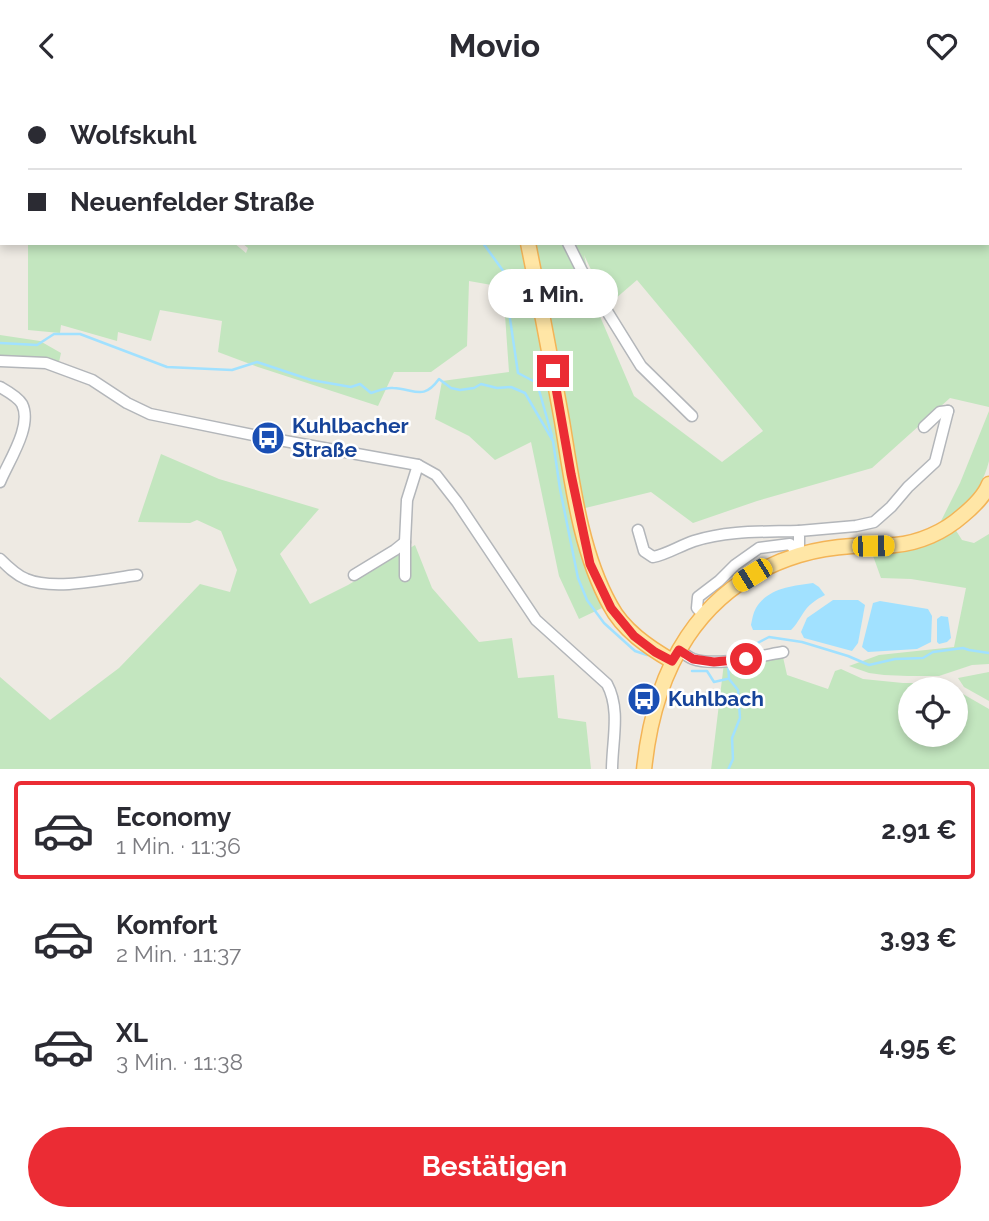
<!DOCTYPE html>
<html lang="de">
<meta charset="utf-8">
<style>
:root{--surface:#fff;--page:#f2f2f3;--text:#2b2b33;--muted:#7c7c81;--line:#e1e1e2;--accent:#eb2c34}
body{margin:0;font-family:Raleway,sans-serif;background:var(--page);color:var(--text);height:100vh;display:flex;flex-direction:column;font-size:26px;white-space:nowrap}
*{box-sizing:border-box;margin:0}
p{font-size:23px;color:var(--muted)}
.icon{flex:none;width:38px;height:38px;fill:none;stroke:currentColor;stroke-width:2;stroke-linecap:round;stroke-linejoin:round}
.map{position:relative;height:678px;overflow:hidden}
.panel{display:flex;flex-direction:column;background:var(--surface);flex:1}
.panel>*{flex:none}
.banner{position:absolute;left:0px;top:0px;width:990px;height:154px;box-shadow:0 4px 10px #0003;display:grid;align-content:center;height:154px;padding:0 28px;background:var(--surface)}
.fabs{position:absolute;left:898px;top:586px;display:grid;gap:14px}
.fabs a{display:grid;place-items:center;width:70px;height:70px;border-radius:50%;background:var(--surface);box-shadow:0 4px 10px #0003;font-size:35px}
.end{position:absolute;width:32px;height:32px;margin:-16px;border:9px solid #eb2c34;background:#fff;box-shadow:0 0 0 4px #fff}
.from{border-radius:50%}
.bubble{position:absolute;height:49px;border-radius:24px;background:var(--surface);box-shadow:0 4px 10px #0003;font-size:23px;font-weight:700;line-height:49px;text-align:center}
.car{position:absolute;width:21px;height:42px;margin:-21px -10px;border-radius:9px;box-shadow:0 0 5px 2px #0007;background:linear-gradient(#f5c518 24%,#345 0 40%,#f5c518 0 76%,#345 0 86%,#f5c518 0)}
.banner b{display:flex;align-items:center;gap:24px;height:66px;font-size:26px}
.banner b+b{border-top:2px solid var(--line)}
.banner i{width:18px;height:18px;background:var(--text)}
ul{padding:12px 0 0;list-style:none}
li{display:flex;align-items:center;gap:21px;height:98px;margin:0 14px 10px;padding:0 14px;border:4px solid transparent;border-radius:7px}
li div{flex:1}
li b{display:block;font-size:26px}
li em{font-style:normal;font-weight:700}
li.active{border-color:var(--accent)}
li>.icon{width:63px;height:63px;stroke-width:1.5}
.cta{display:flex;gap:14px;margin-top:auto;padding:14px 28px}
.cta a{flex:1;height:80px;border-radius:42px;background:var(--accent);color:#fff;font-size:28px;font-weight:700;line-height:80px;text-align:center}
header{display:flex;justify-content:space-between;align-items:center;height:91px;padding:0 28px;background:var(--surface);font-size:32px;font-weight:700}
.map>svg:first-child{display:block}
.green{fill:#c3e6bf;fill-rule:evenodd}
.water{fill:#a1e1ff}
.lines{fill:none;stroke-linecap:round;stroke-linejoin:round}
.stream{stroke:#a1e1ff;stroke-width:2.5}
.minor-casing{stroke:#b3b6ba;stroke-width:13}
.major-casing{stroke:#f3b457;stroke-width:17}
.minor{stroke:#fff;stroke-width:10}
.major{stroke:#ffe6a6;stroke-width:14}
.route{stroke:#eb2c34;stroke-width:9}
.labels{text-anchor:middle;stroke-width:5;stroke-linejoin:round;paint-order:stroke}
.transit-label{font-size:21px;font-weight:bold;fill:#164399;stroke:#fff;text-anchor:start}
</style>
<header><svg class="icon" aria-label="back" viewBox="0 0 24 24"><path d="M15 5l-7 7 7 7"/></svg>Movio<svg class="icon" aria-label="heart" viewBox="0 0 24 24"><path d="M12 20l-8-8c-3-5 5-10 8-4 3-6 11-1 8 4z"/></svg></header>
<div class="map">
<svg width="989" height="679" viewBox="0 0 989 679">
<rect width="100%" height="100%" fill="#eeeae3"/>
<g class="green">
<polygon points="171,0 322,0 323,2 173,2"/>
<polygon points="332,0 921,0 923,2 326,2"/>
<path d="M989 131V316L950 307 872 377 757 410 693 432 651 401 573 420 588 484 602 517 579 528 559 485 531 351 495 369 469 345 435 328 442 290 509 281 503 196 469 190 467 255 431 281H394L378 315 258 276 218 261 222 230 160 219 151 250 118 241 117 250 61 234 60 242 28 239V152H234L246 162 248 157 242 152H989ZM584 164 608 214 637 189 763 340 722 371 634 305 596 216Z"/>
<polygon points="0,244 40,250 61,262 59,271 46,268 0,267"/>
<path d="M989 320C989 336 989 354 989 370 983 396 964 421 940 432L960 392Z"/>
<polygon points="161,363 219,388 319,418 280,463 310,513 348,494 415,454 432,497 479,551 512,547 518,587 554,584 558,627 586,631 591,678 0,678 0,586 50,629 119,577 200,493 230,501 237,479 221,440 197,429 190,432 138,431"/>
<polygon points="955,438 962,449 974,452 989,443 989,573 972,574 939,585 908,585 884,584 869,582 849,575 879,564 954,556 966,497 911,488 881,487 872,462 909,459 939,448"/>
<polygon points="783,566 787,584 828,598 835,580 841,578 863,588 903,592 939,592 945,590 955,598 910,598 910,644 956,644 956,599 989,618 989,678 711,679 724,572"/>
<polygon points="989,581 989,610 964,596 958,587"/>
</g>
<g class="water">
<path d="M813 492 819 496 825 504C815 509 808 514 802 524 798 530 796 534 791 539H753L751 534C752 529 753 522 756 517 768 497 792 495 813 492Z"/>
<polygon points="833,509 858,509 865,514 858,552 852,560 804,547 801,541 807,527"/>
<polygon points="880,510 928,518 932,525 931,551 917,558 868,561 862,556 873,512"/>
<polygon points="941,525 948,526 951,547 947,551 939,553 937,551 937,528"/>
</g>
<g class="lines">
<g class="stream">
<polyline points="380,0 381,2"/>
<polyline points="483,152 514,195 502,209 509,221 518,282 537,292 552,345"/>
<path d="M0 252 37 254 54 243H80L167 276 232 279 257 271 311 289 351 296 360 293 371 302C378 300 386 296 393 297 415 298 423 310 439 288L451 297 460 299 474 297 481 293 497 297 511 296 525 302 553 350 560 398 578 487 587 509 604 532 635 560 647 564"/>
<polyline points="729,565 729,560 738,562 769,546 802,551 848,565 869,574 895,568 923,567 933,561 963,557 969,559 989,562"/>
<polyline points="728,572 729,588 738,599 740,627 732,647 733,668 728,679"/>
<polyline points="692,580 707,580 714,591 727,588"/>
</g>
<defs>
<g id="minor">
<polyline points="0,80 2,79"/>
<polyline points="568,152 582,180 641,275 692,325"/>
<path d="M0 270 46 272 92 289 127 312 150 323 268 347 418 374 436 384 457 411 536 529 607 593C621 619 612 650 612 679"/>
<path d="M0 296C7 300 18 306 22 313 33 335 8 371 0 391"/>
<polyline points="924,336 940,321 948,320"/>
<path d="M638 439 644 460 653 466C668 463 679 455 694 450 728 439 763 441 799 440"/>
<polyline points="799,464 799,440 856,435 874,431 891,416 908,396 935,371 948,320"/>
<path d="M0 468C8 476 16 484 26 488 54 500 106 488 137 484"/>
<polyline points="354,484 395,459 405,451"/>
<polyline points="405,485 405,451 407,409 418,374"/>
<polyline points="704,524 697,517 698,506 719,490 735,474 759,457 790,453 799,464"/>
<path d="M679 559C683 562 688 566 693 568 715 576 760 565 783 561"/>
</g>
<g id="major">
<polyline points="489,0 490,2"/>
<path d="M528 152C540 211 551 270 562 330 572 390 580 460 610 514 623 539 648 556 672 570"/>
<path d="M644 679C654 579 698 495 799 464 816 459 835 456 852 455 866 454 881 456 895 454 919 452 944 441 962 425 973 416 984 406 989 393"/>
</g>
</defs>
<use href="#minor" class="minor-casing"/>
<use href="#major" class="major-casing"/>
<use href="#minor" class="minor"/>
<use href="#major" class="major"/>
</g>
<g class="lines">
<polyline class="route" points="553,280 571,383 590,473 611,517 634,545 655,561 672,570 679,559 693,568 714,571 746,568"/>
</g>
<defs>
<symbol id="bus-disc" viewBox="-11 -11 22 22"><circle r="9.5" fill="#1a4fb4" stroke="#fff"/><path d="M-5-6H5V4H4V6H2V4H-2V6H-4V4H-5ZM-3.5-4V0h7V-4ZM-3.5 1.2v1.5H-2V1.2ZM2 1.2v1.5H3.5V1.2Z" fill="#fff"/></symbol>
</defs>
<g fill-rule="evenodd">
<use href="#bus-disc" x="249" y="328" width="38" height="38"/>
<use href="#bus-disc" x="625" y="589" width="38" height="38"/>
</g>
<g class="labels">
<g class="transit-label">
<text x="292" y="342">Kuhlbacher<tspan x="292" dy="24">Straße</tspan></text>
<text x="668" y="615">Kuhlbach</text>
</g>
</g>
</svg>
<div class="fabs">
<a><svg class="icon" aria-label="locate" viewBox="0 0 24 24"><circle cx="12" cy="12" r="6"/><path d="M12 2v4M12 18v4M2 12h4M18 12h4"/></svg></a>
</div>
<i class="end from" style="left:746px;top:568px"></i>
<i class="end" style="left:553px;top:280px"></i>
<div class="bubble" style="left:488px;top:178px;width:130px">1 Min.</div>
<i class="car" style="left:873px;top:455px;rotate:89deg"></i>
<i class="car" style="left:752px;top:484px;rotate:238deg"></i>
<div class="banner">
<b><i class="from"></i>Wolfskuhl</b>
<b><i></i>Neuenfelder Straße</b>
</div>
</div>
<section class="panel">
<ul>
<li class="active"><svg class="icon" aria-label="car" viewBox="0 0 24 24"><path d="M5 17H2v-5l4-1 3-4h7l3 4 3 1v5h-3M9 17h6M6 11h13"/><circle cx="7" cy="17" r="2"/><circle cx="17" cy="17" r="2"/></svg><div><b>Economy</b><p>1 Min. · 11:36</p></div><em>2.91 €</em></li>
<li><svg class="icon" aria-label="car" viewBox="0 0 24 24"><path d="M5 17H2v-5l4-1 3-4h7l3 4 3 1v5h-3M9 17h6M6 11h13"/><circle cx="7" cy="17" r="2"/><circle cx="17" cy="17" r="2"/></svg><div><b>Komfort</b><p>2 Min. · 11:37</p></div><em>3.93 €</em></li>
<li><svg class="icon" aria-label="car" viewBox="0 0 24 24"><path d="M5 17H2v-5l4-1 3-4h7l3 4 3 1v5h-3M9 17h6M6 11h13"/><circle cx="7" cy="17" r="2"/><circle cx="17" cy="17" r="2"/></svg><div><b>XL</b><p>3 Min. · 11:38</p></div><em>4.95 €</em></li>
</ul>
<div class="cta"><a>Bestätigen</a></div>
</section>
